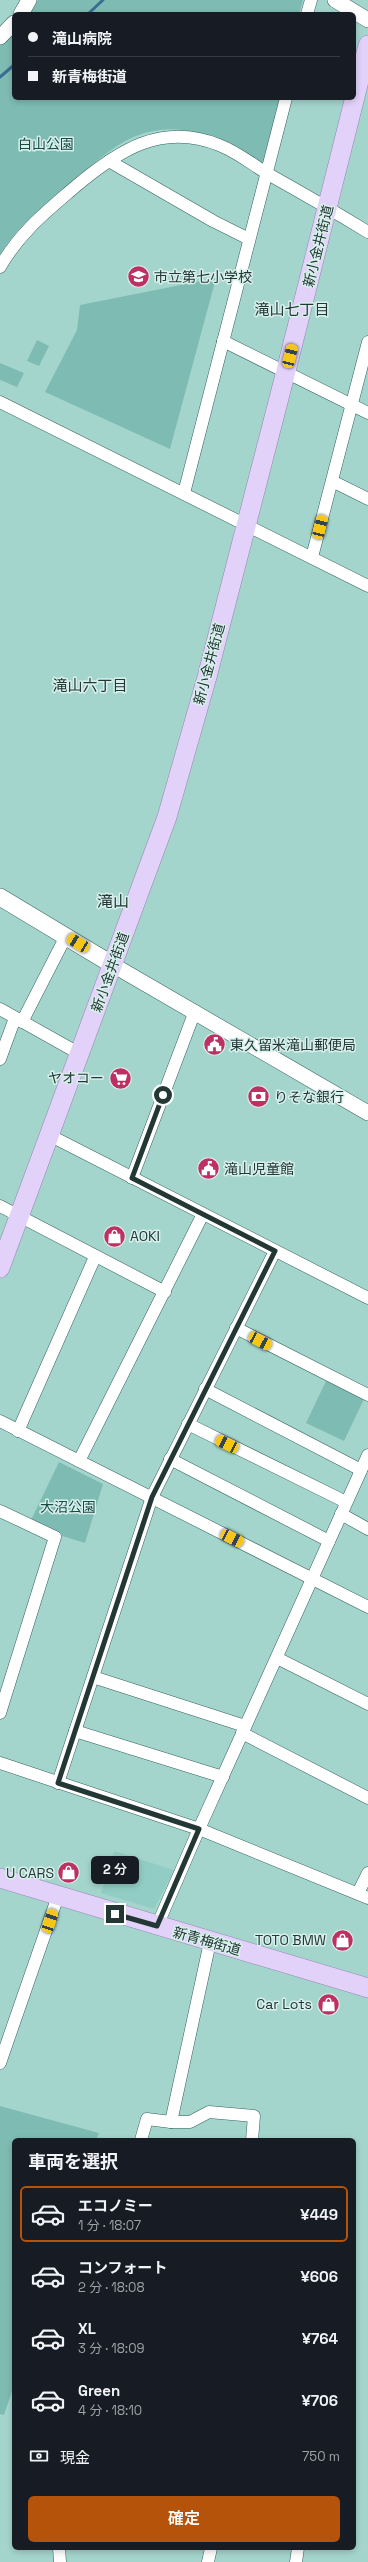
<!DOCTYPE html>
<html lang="ja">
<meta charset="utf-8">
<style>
:root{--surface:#171b24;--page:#20242c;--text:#f1f3f6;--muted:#9ea1a6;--line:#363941;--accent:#b45309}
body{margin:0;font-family:"Space Grotesk","Noto Sans JP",sans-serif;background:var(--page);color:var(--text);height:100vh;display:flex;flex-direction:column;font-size:15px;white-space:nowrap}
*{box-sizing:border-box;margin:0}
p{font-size:13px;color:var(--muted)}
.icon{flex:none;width:22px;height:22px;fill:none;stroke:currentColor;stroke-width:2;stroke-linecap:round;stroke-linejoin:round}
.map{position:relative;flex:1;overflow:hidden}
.panel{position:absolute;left:12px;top:2138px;width:344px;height:412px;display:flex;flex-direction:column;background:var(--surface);border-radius:6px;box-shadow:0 2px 6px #0003}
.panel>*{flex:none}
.banner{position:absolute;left:12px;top:12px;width:344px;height:88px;border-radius:6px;box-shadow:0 2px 6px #0003;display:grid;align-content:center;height:88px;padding:0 16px;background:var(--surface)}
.end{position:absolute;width:18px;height:18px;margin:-9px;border:5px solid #233734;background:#fff;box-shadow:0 0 0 2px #fff}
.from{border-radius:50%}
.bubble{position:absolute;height:28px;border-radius:6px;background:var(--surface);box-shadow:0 2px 6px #0003;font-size:13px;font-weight:600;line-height:28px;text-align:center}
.car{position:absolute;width:12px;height:24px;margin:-12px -6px;border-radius:5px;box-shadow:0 0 3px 1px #0007;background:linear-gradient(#f5c518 24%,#345 0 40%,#f5c518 0 76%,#345 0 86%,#f5c518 0)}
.banner b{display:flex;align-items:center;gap:14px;height:38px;font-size:15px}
.banner b+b{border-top:1px solid var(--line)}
.banner i{width:10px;height:10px;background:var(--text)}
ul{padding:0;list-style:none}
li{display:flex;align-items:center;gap:12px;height:56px;margin:0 8px 6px;padding:0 8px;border:2px solid transparent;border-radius:6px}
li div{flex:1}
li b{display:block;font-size:15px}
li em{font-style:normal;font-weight:600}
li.active{border-color:var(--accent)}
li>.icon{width:36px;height:36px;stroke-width:1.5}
h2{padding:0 16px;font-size:18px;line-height:48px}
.pay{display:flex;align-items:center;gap:10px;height:44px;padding:0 16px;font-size:15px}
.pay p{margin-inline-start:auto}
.button{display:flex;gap:8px;margin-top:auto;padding:8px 16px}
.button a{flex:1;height:46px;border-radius:6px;background:var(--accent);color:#fff;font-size:16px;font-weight:600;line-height:46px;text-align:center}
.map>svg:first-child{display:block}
.built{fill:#91cdc4}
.green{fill:#7ebcb3}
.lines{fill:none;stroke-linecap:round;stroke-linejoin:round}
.stream{stroke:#396e92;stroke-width:3}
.minor-casing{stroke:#35635d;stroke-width:13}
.tertiary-casing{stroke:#35635d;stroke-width:16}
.secondary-casing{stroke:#35635d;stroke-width:18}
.primary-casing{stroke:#9387b1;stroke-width:20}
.minor{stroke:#fff;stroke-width:12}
.tertiary{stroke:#fff;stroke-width:15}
.secondary{stroke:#fff;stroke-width:17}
.primary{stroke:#e2d1f9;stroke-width:19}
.route{stroke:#233734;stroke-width:5}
.labels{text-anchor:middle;stroke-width:3;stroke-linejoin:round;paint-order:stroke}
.park-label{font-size:14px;fill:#184a44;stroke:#d8f0ec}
.street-label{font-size:14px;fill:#233734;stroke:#d8f0ec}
.poi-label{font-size:14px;fill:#233734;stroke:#d8f0ec;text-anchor:start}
.neighbourhood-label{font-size:15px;fill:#233734;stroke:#d8f0ec}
.quarter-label{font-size:16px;fill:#233734;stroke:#d8f0ec}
</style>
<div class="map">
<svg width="368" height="2562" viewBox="0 0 368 2562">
<rect width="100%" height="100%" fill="#a4d5cd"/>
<polygon class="built" points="114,1851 174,1870 154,1909 101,1893"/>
<g class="green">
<polygon points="38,0 303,0 299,14 29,14"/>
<path d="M14 32V98H280L264 166C227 141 182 117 136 136 111 146 89 168 68 186 42 207 17 226 0 255V45Z"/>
<polygon points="216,278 170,449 45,392 77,330 80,305"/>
<polygon points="37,340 49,346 39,366 27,361"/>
<polygon points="0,363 24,373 17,387 0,380"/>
<polygon points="327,1379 365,1397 344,1441 306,1423"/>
<polygon points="59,1462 103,1484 85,1543 59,1535 31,1520"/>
<polygon points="0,2106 99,2133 96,2140 14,2140 14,2385 4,2415 0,2414"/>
</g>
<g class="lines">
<g class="stream">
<polyline points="88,14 103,0"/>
<polyline points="0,77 14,65"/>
</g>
<defs>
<g id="minor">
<polyline points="307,14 311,0"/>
<polyline points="109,161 213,221 249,239"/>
<path d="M0 267C21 231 46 212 76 186 119 150 162 122 219 145 237 152 252 164 268 174 302 193 335 212 368 232"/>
<polyline points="223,341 368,413"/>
<polyline points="0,402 368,586"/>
<polyline points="332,481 368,499"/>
<polyline points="184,493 286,98"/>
<polyline points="312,557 368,342"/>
<polyline points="0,1009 80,1054"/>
<polyline points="22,1022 66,936"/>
<polyline points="0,1059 15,1018"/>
<polyline points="49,1135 368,1298"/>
<polyline points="132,1178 195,1011"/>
<polyline points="0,1206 165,1292"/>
<polyline points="236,1328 368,1395"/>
<polyline points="205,1389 361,1470"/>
<polyline points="0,1421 368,1607"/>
<polyline points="188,1424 346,1502"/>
<polyline points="18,1431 95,1257"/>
<polyline points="170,1459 329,1541"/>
<polyline points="79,1461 203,1214"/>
<polyline points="0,1511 55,1537 0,1713"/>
<polyline points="341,1514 368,1529"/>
<polyline points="277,1658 368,1704"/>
<polyline points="93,1677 245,1726"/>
<polyline points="75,1731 223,1777"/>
<polyline points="242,1733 368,1798"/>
<polyline points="0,1763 199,1829 368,1898"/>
<polyline points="58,1783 152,1497 275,1251"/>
<polyline points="358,1893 368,1873"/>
<polyline points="157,1926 199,1829 368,1455"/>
<polyline points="0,2063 58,1896"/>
<polyline points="171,2122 190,2122 209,2112 254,2116 252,2140"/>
<polyline points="141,2140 147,2119 171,2122 210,1942"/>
<polyline points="59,2548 60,2562"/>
<polyline points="208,2562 211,2548"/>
<polyline points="296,2562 298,2548"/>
</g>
<g id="tertiary">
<polyline points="335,0 368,20"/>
<polyline points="21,14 29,0"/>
<polyline points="0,37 14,23"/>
<polyline points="113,965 368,1113"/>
</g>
<polyline id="secondary" points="0,897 113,965"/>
<g id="primary">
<polyline points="0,1268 167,817 207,677 286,371 368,45"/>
<polyline points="0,1878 368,1988"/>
</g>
</defs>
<use href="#minor" class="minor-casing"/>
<use href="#tertiary" class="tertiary-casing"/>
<use href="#secondary" class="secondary-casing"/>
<use href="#primary" class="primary-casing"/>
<use href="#minor" class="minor"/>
<use href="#tertiary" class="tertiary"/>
<use href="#secondary" class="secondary"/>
<use href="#primary" class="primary"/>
</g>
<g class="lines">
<polyline class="route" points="115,1914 157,1926 199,1829 58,1783 152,1497 275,1251 132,1178 163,1095"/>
</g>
<defs>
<symbol id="school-disc" viewBox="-11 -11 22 22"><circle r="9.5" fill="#be3062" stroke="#d8f0ec"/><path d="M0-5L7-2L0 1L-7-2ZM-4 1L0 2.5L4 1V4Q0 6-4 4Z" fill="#fff"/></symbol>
<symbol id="civic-disc" viewBox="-11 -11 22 22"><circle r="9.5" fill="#be3062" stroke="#d8f0ec"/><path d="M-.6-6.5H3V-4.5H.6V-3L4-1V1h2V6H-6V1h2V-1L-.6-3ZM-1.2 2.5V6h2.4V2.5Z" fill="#fff"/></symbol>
<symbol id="supermarket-disc" viewBox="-11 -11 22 22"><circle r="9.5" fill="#be3062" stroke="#d8f0ec"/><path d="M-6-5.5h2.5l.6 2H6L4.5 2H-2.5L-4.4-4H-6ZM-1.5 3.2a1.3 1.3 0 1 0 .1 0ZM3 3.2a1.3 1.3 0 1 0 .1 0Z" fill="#fff"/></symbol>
<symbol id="bank-disc" viewBox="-11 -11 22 22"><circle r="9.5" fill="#be3062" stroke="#d8f0ec"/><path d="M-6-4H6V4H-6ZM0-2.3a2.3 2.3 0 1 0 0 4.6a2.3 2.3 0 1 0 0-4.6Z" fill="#fff"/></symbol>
<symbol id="shop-disc" viewBox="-11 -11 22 22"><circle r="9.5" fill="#be3062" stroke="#d8f0ec"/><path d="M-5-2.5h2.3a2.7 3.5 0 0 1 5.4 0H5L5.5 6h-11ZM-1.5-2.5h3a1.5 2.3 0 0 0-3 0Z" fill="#fff"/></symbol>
</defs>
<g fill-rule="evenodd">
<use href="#school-disc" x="126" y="264" width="25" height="25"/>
<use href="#civic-disc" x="202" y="1032" width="25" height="25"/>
<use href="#supermarket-disc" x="108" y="1066" width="25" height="25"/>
<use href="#bank-disc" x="246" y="1084" width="25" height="25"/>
<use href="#civic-disc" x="196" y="1156" width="25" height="25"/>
<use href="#shop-disc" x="102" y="1224" width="25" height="25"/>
<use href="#shop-disc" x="56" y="1860" width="25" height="25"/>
<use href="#shop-disc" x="330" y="1928" width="25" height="25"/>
<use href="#shop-disc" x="316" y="1992" width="25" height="25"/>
</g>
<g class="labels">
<g class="park-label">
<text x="46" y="149">白山公園</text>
<text x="68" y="1512">大沼公園</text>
</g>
<g class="street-label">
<text transform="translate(318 246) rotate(-76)" y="5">新小金井街道</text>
<text transform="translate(209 664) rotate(-75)" y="5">新小金井街道</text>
<text transform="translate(110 972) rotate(-70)" y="5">新小金井街道</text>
<text transform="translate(207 1941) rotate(16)" y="5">新青梅街道</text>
</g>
<g class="poi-label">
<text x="154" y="282">市立第七小学校</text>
<text x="230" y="1050">東久留米滝山郵便局</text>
<text x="104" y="1083" text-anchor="end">ヤオコー</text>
<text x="274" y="1102">りそな銀行</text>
<text x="224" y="1174">滝山児童館</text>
<text x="130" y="1241">AOKI</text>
<text x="54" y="1878" text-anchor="end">U CARS</text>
<text x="326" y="1945" text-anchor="end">TOTO BMW</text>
<text x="312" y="2009" text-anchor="end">Car Lots</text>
</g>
<g class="neighbourhood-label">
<text x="292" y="315">滝山七丁目</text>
<text x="90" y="691">滝山六丁目</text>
</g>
<g class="quarter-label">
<text x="113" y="907">滝山</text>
</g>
</g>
</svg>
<i class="end from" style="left:163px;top:1095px"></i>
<i class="end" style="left:115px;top:1914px"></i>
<div class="bubble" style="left:91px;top:1856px;width:48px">2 分</div>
<i class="car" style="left:290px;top:356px;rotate:14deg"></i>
<i class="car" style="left:320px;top:527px;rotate:14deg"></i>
<i class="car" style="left:78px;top:943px;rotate:301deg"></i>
<i class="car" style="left:260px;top:1341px;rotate:118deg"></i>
<i class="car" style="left:227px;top:1444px;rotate:296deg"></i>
<i class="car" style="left:232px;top:1538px;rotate:117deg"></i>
<i class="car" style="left:50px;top:1921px;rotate:18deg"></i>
<div class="banner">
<b><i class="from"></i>滝山病院</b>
<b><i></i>新青梅街道</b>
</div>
<section class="panel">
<h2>車両を選択</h2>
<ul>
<li class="active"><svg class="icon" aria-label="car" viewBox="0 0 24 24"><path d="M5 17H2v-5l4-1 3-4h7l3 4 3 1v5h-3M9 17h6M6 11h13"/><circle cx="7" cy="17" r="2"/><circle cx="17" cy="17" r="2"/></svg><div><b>エコノミー</b><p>1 分 · 18:07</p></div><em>¥449</em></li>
<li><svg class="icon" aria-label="car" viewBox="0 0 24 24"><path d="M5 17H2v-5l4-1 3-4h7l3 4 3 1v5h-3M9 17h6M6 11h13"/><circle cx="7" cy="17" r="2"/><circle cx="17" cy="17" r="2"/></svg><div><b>コンフォート</b><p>2 分 · 18:08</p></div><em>¥606</em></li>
<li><svg class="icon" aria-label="car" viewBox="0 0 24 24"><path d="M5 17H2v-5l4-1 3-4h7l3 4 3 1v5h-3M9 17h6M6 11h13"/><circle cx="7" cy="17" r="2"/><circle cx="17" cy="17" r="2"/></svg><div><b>XL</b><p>3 分 · 18:09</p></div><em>¥764</em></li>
<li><svg class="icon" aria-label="car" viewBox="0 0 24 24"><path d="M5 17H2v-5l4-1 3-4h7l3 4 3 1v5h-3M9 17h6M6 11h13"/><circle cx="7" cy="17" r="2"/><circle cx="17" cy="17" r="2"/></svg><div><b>Green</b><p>4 分 · 18:10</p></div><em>¥706</em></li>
</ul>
<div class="pay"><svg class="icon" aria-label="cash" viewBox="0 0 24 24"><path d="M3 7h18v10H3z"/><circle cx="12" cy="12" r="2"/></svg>現金<p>750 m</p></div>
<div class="button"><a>確定</a></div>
</section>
</div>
